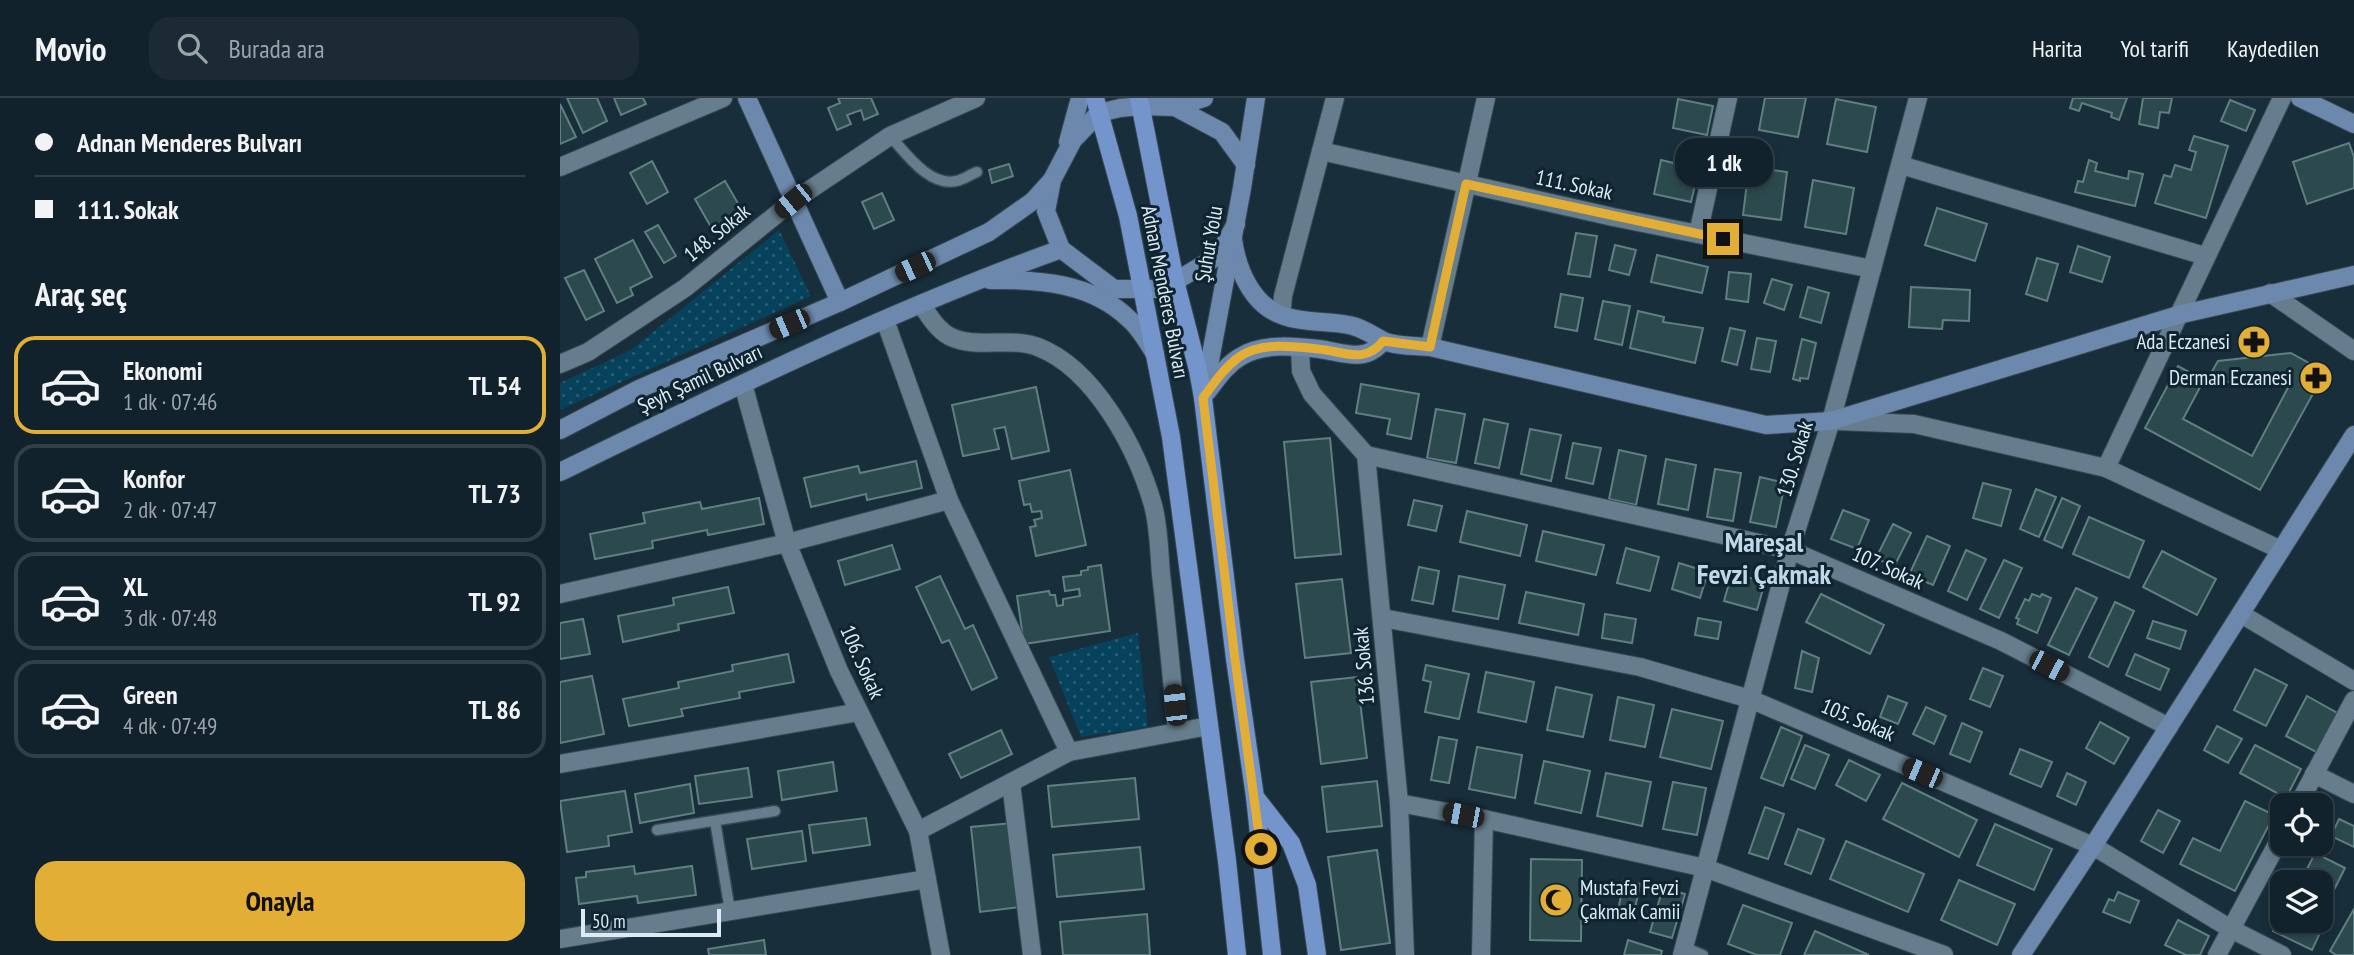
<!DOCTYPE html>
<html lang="tr">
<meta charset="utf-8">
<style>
:root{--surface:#12222c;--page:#1b2a34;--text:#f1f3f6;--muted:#9ca4a9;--line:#313f48;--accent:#e3ae35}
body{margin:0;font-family:"PT Sans Narrow",sans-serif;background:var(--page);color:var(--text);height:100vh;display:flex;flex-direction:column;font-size:26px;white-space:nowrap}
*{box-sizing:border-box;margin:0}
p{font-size:23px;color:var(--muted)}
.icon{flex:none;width:38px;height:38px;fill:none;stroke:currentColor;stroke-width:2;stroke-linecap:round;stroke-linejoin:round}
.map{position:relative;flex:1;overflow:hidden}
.drawer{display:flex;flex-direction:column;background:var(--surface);width:560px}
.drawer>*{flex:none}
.banner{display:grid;align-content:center;height:154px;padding:0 35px;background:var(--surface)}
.controls{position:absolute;left:1710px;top:695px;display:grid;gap:14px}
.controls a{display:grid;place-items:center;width:63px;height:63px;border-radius:14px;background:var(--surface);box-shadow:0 4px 10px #0003,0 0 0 2px var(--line);font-size:35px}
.scale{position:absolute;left:21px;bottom:18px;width:140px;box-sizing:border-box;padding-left:7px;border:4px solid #dceaf2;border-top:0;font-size:19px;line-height:24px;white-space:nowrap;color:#dceaf2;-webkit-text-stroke:5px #0e2430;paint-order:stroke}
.end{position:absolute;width:32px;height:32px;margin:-16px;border:9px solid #e3ae35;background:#111;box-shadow:0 0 0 4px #111}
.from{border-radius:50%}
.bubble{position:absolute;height:49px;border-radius:21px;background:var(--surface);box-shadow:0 4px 10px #0003,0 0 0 2px var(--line);font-size:23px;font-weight:600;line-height:49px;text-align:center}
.car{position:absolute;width:21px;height:42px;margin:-21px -10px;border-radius:9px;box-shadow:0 0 5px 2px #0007;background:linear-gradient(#222 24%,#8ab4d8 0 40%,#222 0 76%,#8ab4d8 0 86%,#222 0)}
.banner b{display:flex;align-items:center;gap:24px;height:66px;font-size:26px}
.banner b+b{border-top:2px solid var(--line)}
.banner i{width:18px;height:18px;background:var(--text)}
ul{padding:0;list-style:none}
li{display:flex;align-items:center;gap:21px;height:98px;margin:0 14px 10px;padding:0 21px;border:4px solid var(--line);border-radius:21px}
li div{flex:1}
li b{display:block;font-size:26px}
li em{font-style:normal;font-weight:600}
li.active{border-color:var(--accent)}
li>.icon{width:63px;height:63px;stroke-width:1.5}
h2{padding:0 35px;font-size:32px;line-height:84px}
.button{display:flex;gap:14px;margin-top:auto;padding:14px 35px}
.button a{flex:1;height:80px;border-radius:21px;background:var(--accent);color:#111;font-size:28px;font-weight:600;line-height:80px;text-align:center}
header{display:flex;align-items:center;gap:42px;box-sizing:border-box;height:98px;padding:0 35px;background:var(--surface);border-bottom:2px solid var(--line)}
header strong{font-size:33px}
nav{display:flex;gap:38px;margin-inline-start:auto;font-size:24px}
.search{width:490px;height:63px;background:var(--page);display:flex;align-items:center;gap:18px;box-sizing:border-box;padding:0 24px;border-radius:21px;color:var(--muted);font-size:26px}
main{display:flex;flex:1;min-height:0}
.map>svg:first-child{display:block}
.park{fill:url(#park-dots)}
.building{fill:#2c4a4d;stroke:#607f82;stroke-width:2}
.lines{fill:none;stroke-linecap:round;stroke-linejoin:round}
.lane-casing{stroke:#364953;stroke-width:13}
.street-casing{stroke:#364953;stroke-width:20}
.secondary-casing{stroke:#364953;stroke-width:20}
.primary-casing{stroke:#364953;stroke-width:20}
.lane{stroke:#657d8c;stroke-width:10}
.street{stroke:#657d8c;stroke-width:18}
.secondary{stroke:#6c88ac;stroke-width:18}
.primary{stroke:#7494cc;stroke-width:18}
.route{stroke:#e3ae35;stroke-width:9}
.labels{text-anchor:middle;stroke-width:6;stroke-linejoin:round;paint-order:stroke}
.street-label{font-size:21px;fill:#dceaf2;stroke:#0e2430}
.poi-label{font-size:21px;fill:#dceaf2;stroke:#0e2430;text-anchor:end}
.district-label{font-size:28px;font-weight:bold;fill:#bed8e8;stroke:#0e2430}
</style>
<header>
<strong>Movio</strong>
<div class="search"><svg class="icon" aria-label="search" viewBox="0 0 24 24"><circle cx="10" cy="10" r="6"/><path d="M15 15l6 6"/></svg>Burada ara</div>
<nav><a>Harita</a><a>Yol tarifi</a><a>Kaydedilen</a></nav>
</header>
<main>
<section class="drawer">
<div class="banner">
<b><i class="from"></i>Adnan Menderes Bulvarı</b>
<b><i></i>111. Sokak</b>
</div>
<h2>Araç seç</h2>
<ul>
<li class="active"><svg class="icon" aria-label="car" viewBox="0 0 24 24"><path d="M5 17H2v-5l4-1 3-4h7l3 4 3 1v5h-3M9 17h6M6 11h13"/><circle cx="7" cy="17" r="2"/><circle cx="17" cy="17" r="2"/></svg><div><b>Ekonomi</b><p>1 dk · 07:46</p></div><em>TL 54</em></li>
<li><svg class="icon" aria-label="car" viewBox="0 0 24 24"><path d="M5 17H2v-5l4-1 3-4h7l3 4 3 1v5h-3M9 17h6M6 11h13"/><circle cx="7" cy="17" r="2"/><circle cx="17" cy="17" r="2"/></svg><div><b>Konfor</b><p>2 dk · 07:47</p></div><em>TL 73</em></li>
<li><svg class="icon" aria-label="car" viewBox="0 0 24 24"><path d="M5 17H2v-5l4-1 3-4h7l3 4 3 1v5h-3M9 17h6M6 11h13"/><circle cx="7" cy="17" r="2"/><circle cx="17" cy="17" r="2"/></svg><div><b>XL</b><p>3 dk · 07:48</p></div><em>TL 92</em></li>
<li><svg class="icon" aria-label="car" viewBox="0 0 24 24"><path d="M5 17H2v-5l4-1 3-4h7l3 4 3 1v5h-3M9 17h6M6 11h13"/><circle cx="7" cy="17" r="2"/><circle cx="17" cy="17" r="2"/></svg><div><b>Green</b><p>4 dk · 07:49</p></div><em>TL 86</em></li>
</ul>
<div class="button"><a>Onayla</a></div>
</section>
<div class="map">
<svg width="1794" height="857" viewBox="0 0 1794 857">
<defs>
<pattern id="park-dots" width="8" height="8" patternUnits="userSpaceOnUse" patternTransform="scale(1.75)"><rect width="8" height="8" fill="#07425c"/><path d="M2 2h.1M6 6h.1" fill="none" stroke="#2b5d74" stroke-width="1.8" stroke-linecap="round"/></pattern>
</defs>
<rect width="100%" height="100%" fill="#182e3a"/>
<g class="park">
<polygon points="219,132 251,198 0,312 0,285 71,252"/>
<polygon points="578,535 588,629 521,639 489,559"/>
</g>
<g class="building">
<polygon points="7,0 37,0 47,23 23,35"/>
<polygon points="54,0 83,0 86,6 61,17"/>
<polygon points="278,0 311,0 318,16 304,22 301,12 287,17 291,26 277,32 268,10 280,5"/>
<polygon points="1205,0 1246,0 1238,39 1199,32"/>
<polygon points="1513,0 1567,0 1559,22 1551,19 1552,15 1522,5 1519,13 1510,10"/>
<polygon points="1583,0 1612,0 1609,15 1600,14 1598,30 1579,26"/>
<polygon points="1118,1 1153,8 1147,37 1113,30"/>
<polygon points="1276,1 1316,9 1307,54 1267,46"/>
<polygon points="1670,2 1695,12 1686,33 1661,23"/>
<polygon points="0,6 16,39 0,46"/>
<polygon points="1634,38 1668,48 1646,120 1595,105 1604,77 1611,79 1615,67 1631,72 1636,54 1629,52"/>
<polygon points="1789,45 1794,59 1794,90 1747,106 1733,64"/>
<polygon points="1101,62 1139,71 1131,104 1094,96"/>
<polygon points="1529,62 1537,65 1535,73 1568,81 1569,73 1583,76 1575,108 1515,94 1518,83 1523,84"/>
<polygon points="92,63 108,94 87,106 70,75"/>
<polygon points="449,66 453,78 432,85 429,72"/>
<polygon points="1189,69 1227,74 1221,122 1183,117"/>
<polygon points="1253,82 1294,90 1286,136 1245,129"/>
<polygon points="165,83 183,114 152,131 135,101"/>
<polygon points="322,95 334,122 314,131 302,104"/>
<polygon points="1377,110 1427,126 1415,163 1365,147"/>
<polygon points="98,127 116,158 104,165 85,134"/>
<polygon points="1016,135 1037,138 1030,179 1008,176"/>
<polygon points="73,142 92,179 70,190 73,197 57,205 35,161"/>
<polygon points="1055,147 1076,152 1069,177 1049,172"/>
<polygon points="1518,148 1550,159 1542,184 1510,174"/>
<polygon points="1097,157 1148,169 1142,195 1091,184"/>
<polygon points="1477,160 1498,166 1487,203 1466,196"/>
<polygon points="24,172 44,213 26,222 5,180"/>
<polygon points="1169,174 1191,176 1188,204 1166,201"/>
<polygon points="1212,181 1232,187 1224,212 1204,205"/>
<polygon points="1248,189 1269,195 1261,225 1240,219"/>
<polygon points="1351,189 1410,192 1409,223 1383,222 1382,231 1349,229"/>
<polygon points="1001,196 1023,200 1017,233 995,229"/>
<polygon points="1043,203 1070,208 1062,247 1035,241"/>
<polygon points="1078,213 1104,219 1103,224 1143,230 1135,265 1070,250"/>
<polygon points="1170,230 1185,233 1177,267 1162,263"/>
<polygon points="1197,240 1216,243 1210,274 1191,271"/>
<polygon points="1242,241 1256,245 1248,281 1240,280 1240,283 1233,281"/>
<polygon points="1731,255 1765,274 1700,392 1585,330 1618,268 1644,282 1623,321 1692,358 1732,282 1679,288 1650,277 1658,263"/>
<polygon points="801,286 859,296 851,341 827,336 830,321 796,315"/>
<polygon points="476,289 489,353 452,361 445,329 434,331 439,351 403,358 392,307"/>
<polygon points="876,311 905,316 896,365 867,360"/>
<polygon points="924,321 948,326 939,370 915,365"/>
<polygon points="970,331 1001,337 991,383 961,376"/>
<polygon points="770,340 781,456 735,460 724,344"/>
<polygon points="1013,345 1041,350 1033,386 1006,380"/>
<polygon points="1059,352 1086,358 1076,407 1049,401"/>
<polygon points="1106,361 1136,367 1128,412 1098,406"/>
<polygon points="356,363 362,390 307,402 306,396 251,409 244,380 298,368 300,375"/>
<polygon points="1155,371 1181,375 1173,423 1147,419"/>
<polygon points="510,372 526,447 476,458 470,429 476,428 474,422 482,420 481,413 472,414 470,406 464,407 459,383"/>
<polygon points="1200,379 1225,385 1216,429 1190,424"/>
<polygon points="1423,385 1451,392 1441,428 1413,420"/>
<polygon points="1476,391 1496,399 1479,439 1460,431"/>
<polygon points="199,400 204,426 148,437 147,432 92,443 93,450 35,461 30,436 85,425 83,415 140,404 142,411"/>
<polygon points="1502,400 1520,408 1502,450 1484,442"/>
<polygon points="854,402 882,408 876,433 848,427"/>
<polygon points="1283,412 1309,422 1297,451 1271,441"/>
<polygon points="907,413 967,427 960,458 900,444"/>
<polygon points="1529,419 1584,443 1569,480 1513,456"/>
<polygon points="1333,426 1351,435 1334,469 1316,460"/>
<polygon points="983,433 1044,447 1036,477 976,463"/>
<polygon points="1367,438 1390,448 1373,487 1349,477"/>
<polygon points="332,447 340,471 285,487 278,463"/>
<polygon points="1066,450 1099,459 1090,493 1057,485"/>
<polygon points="1406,452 1426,461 1407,502 1388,493"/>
<polygon points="1602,453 1656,481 1637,517 1583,489"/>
<polygon points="1444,462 1462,470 1439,520 1420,511"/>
<polygon points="1119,465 1148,474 1140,500 1112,491"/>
<polygon points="541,467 550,533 464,546 457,498 489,493 490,497 495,497 497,508 503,507 503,501 520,498 519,491 505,493 503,479 521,477 521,473 528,472 528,469"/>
<polygon points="859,469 879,473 873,506 852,502"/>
<polygon points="1172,475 1205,484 1197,512 1164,503"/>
<polygon points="380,478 405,531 413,527 437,580 412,592 389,542 382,545 356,489"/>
<polygon points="899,478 945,487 938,521 893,513"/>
<polygon points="782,481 791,555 745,560 736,486"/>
<polygon points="168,489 174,515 118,526 119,532 63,544 58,518 114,507 113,500"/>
<polygon points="1516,490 1537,500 1509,557 1488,547"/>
<polygon points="966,494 1024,506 1018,537 959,525"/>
<polygon points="1261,496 1324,527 1310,556 1246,524"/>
<polygon points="1472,496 1480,499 1482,496 1491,500 1477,535 1457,526 1459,521 1456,520 1465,501 1469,503"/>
<polygon points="1555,504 1574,513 1548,569 1529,559"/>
<polygon points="1045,516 1076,521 1072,545 1042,540"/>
<polygon points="1138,520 1161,524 1158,541 1135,537"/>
<polygon points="23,521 30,556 0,561 0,525"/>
<polygon points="1593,523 1626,533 1620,551 1587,540"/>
<polygon points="1242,553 1259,560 1252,594 1235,590"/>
<polygon points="228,556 234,584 179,594 180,600 121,611 123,618 69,628 63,601 119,590 118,584 173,573 172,567"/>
<polygon points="1575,556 1609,571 1600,592 1566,577"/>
<polygon points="866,567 909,576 899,621 865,614 871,584 863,582"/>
<polygon points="1423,570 1443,578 1430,609 1410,601"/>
<polygon points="1695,571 1727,587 1706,628 1674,612"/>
<polygon points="926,574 974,584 966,624 918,614"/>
<polygon points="32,578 44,636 0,645 0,584"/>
<polygon points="797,579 807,660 761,666 751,584"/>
<polygon points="996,589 1032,597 1023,639 987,632"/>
<polygon points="1328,598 1347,605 1338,626 1320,619"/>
<polygon points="1747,598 1779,616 1758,655 1726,638"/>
<polygon points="1058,599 1094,607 1085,649 1050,642"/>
<polygon points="1366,609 1386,618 1374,646 1353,636"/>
<polygon points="1112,611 1163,623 1151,671 1100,659"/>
<polygon points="1540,624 1569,640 1554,666 1526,650"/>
<polygon points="1402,625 1422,634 1410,664 1390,656"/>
<polygon points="1657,628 1682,641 1668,665 1644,652"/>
<polygon points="1221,629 1242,638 1223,688 1201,680"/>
<polygon points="441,632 452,656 401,680 389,656"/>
<polygon points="879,639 897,642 889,685 871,682"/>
<polygon points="1245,647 1269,657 1255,691 1231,681"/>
<polygon points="1695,647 1741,671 1726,700 1680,675"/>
<polygon points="917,649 962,657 955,700 909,691"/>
<polygon points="1460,651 1492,664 1481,689 1450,676"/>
<polygon points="1289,662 1320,677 1306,703 1276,687"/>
<polygon points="984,663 1030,673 1021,715 975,705"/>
<polygon points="273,664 277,693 222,702 218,673"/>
<polygon points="188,670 192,699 139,706 135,678"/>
<polygon points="1046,675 1091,684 1082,728 1037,718"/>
<polygon points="1507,675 1526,684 1516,707 1497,698"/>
<polygon points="575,680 579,721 492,729 488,688"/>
<polygon points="817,683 822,728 767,734 762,689"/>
<polygon points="1113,684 1146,690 1137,737 1103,731"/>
<polygon points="1342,685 1417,722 1399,759 1323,721"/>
<polygon points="130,686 134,715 80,725 75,696"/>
<polygon points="65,693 72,734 48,738 49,748 7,754 0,703"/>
<polygon points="1685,703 1714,717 1675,793 1620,766 1633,740 1660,753"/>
<polygon points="1205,709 1224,716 1208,761 1189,755"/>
<polygon points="1598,712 1620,723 1603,755 1581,743"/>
<polygon points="306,720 310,747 253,755 249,727"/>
<polygon points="1779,721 1794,728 1794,749 1771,738"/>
<polygon points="452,725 461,809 420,814 411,729"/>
<polygon points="1435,726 1492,751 1474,792 1417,767"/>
<polygon points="1238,731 1264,741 1251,776 1225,766"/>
<polygon points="242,733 246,763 192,771 187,741"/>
<polygon points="1286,743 1364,776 1348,814 1270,781"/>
<polygon points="580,749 584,791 497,799 493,757"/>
<polygon points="817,752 830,845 781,852 768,759"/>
<polygon points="1755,755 1785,770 1772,796 1760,790 1760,784 1748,784 1742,781"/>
<polygon points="971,761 1022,762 1021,843 970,842"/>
<polygon points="74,768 75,776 132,768 136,797 78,805 77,798 19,806 16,780 26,779 26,774"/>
<polygon points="1064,782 1080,786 1073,821 1057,818"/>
<polygon points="1399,782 1455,806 1437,847 1381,822"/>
<polygon points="1106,791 1125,796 1112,840 1090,834 1102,793 1105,794"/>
<polygon points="1558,794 1579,803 1570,825 1543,814 1549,801 1554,803"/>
<polygon points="1183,807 1232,825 1220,857 1197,857 1168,846"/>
<polygon points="1794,811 1794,857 1776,857 1770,853"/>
<polygon points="1722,814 1722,822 1760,822 1760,814 1768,818 1752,852 1713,833"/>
<polygon points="587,816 590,857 503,857 500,824"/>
<polygon points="1618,822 1649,838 1640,857 1626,857 1605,847"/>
<polygon points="1255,833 1309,857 1244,857"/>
<polygon points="204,842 206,857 149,857 148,851"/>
<polygon points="1068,842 1102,853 1101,857 1064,857"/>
</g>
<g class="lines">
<defs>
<g id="lane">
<path d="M330 38C346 55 369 89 396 83 403 82 411 76 417 74"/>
<polyline points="155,723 170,813"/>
<polyline points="97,732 215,713"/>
<polyline points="1124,849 1143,857"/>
</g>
<g id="street">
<polyline points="775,0 761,53 1053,119 1312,171"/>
<polyline points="1341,67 1645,158"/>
<polyline points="0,69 163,0"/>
<polyline points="1138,136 1168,0"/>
<polyline points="1710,195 1794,253"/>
<path d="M361 206C369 218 377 231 389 238 416 252 450 238 478 249 535 271 577 351 593 407 599 429 599 453 601 476 607 528 612 581 617 634"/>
<polyline points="722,209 723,198 761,53"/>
<polyline points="325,222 389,402 509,654"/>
<polyline points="870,249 926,0"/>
<polyline points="740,250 741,273 752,296 806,357 839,705 845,857"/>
<polyline points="0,266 28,254 125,190 233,103 330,38 416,0"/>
<polyline points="183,286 227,445 279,573 358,733 381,857"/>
<polyline points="1276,323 1354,326 1546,370 1721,452"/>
<polyline points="806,357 1230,452 1441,543 1609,629"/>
<polyline points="1546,370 1722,0"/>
<polyline points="0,496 227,445 389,402"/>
<polyline points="1681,516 1794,583"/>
<polyline points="823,520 1080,569 1190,601 1533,748 1671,831 1722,857"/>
<polyline points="0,666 299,614"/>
<polyline points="1754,676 1794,696"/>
<polyline points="451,685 472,857"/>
<polyline points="839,705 924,721 1145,770 1384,857"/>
<polyline points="1738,707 1794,602"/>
<polyline points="358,733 509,654 649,628"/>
<polyline points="0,841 367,781"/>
<polyline points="921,857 924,721"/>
<polyline points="1122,857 1230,452 1271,323 1358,0"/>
<polyline points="1657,857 1722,737"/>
</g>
<g id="secondary">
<polyline points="187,0 280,204"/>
<polyline points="1740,0 1794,26"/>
<polyline points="615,9 644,0"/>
<polyline points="508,44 520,0"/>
<polyline points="676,126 658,158 602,191 554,191 501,151 486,113 492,82 513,42 539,15 560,10 581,8 615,9 662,34 686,67"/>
<path d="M673 141C677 171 692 208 724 218 746 226 771 222 793 228 804 231 812 237 822 242 832 248 857 248 870 249L1206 327 1271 323 1618 217 1794 177"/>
<path d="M430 182C479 181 532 185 569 221 580 230 587 244 595 256"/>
<path d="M647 294C657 281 666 267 680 259 702 245 734 248 759 251 783 254 805 266 823 243"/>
<polyline points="643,300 682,90 696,0"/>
<polyline points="0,332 79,291 280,204 429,134 473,103 492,82"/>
<path d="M0 374C164 294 329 213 501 151"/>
<polyline points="1461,857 1533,748 1794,337"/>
</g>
<g id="primary">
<polyline points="535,0 568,118 611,339 667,763 677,857"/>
<polyline points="579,0 615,183 638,272 643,300 675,561 695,699 712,857"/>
<polyline points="695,699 731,745 747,787 757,857"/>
</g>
</defs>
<use href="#lane" class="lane-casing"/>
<use href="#street" class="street-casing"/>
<use href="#secondary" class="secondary-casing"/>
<use href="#primary" class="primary-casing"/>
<use href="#lane" class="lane"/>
<use href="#street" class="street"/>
<use href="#secondary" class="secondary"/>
<use href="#primary" class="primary"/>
</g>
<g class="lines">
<path class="route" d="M701 751 675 561 643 300C654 285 664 270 679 259 700 244 733 248 758 251 783 253 805 267 823 243L870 249 906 86 1163 141"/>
</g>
<defs>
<symbol id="pharmacy-disc" viewBox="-11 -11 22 22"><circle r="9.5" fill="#e3ae35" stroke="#0e2430"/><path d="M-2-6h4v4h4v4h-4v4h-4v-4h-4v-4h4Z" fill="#111"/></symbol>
<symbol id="mosque-disc" viewBox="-11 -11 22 22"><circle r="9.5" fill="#e3ae35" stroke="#0e2430"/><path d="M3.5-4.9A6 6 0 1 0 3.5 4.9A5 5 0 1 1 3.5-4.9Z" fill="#111"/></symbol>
</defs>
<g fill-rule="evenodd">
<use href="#pharmacy-disc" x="1675" y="225" width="38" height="38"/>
<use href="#pharmacy-disc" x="1737" y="261" width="38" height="38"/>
<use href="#mosque-disc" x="977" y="783" width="38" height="38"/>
</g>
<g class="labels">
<g class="street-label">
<text transform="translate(1014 87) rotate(12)" y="7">111. Sokak</text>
<text transform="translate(157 135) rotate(-39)" y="7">148. Sokak</text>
<text transform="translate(649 146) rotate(-80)" y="7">Şuhut Yolu</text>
<text transform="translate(605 194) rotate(79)" y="7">Adnan Menderes Bulvarı</text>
<text transform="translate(140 281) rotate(-25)" y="7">Şeyh Şamil Bulvarı</text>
<text transform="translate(1235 361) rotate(-73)" y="7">130. Sokak</text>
<text transform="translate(1328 470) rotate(24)" y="7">107. Sokak</text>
<text transform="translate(302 564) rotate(66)" y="7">106. Sokak</text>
<text transform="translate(804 568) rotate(-95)" y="7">136. Sokak</text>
<text transform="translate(1298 622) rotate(23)" y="7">105. Sokak</text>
</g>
<g class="poi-label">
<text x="1670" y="251">Ada Eczanesi</text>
<text x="1732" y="287">Derman Eczanesi</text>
<text x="1020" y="797" text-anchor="start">Mustafa Fevzi<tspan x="1020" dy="24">Çakmak Camii</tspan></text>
</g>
<g class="district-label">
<text x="1204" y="454">Mareşal<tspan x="1204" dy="32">Fevzi Çakmak</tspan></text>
</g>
</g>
</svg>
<div class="controls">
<a><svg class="icon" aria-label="locate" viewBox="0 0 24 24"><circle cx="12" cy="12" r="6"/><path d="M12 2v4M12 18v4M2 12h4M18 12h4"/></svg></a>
<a><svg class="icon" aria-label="layers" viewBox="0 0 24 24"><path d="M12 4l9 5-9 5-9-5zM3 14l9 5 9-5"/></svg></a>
</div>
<div class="scale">50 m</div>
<i class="end from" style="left:701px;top:751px"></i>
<i class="end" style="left:1163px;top:141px"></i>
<div class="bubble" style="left:1115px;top:40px;width:98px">1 dk</div>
<i class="car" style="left:233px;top:103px;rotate:231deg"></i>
<i class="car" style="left:355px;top:169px;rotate:245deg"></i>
<i class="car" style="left:229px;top:226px;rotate:247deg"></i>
<i class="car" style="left:1489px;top:568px;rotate:117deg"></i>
<i class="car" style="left:615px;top:607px;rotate:354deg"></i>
<i class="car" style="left:1362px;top:675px;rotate:293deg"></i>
<i class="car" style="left:903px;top:717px;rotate:281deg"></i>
</div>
</main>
